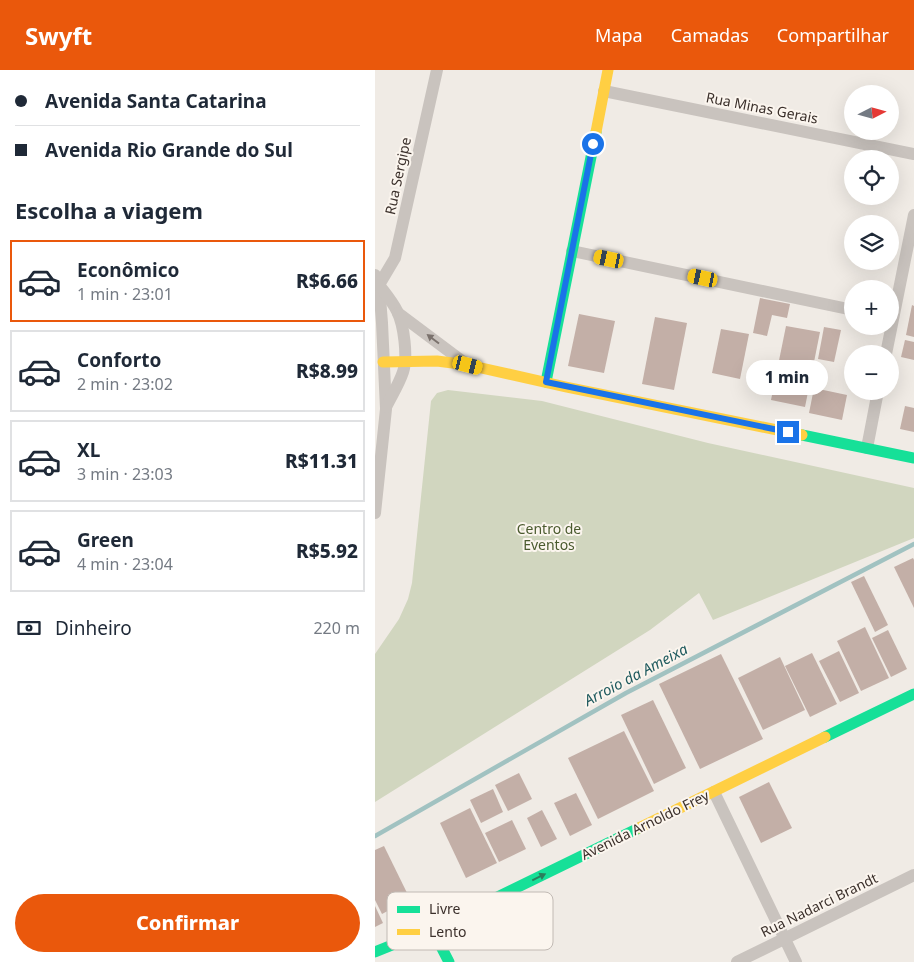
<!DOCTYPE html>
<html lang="pt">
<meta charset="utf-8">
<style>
:root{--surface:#fff;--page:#f6f6f7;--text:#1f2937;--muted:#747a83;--line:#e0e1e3;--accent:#ea580c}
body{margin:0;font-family:"Noto Sans",sans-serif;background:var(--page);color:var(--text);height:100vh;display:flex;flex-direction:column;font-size:19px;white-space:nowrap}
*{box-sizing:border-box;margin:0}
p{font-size:16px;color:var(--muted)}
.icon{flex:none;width:28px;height:28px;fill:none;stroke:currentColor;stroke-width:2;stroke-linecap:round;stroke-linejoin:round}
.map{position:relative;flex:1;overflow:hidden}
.drawer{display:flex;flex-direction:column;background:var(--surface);width:375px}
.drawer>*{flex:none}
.guide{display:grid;align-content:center;height:110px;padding:0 15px;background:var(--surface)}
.needle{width:32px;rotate:84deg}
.fabs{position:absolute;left:469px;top:15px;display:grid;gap:10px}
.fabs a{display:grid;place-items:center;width:55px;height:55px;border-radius:50%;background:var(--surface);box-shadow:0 5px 20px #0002;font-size:25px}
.end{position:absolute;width:22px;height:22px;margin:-11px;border:6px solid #1a73e8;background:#fff;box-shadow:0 0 0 2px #fff}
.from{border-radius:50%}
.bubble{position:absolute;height:35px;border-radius:18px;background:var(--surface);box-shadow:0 5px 20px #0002;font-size:16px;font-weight:800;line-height:35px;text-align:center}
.car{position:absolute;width:15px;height:30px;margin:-15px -8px;border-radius:6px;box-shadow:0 0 4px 1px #0007;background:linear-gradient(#f5c518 24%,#345 0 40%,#f5c518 0 76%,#345 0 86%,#f5c518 0)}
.guide b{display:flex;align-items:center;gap:18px;height:48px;font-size:19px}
.guide b+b{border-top:1px solid var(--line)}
.guide i{width:12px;height:12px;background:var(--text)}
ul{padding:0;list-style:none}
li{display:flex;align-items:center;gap:15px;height:82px;margin:0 10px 8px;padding:0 5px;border:2px solid var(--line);border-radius:0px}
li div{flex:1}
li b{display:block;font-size:19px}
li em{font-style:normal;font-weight:800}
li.current{border-color:var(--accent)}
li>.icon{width:45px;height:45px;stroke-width:1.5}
h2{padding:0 15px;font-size:22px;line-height:60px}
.pay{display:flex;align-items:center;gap:12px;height:55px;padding:0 15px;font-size:19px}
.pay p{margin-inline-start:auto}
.primary-button{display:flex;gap:10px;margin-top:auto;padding:10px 15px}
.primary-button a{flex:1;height:58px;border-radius:30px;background:var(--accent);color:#fff;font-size:20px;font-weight:800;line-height:58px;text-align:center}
header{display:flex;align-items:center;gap:30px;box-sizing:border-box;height:70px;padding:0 25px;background:var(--accent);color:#fff}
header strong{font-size:24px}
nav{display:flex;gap:28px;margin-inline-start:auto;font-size:18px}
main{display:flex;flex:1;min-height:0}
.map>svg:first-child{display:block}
.green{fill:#d1d6bf}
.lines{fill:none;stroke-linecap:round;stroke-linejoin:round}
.stream{stroke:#a1c2c1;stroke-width:4.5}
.building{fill:#c3afa7}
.street{stroke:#c9c3be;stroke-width:12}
.fast{stroke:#16e098;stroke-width:11}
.slow{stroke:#ffcf43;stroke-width:11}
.oneway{fill:#7b726d}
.oneway2{fill:#2a7f5c}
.route{stroke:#1a73e8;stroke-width:6}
.labels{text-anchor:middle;stroke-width:4;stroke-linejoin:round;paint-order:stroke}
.street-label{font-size:14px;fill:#3b302b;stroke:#fbf5ee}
.park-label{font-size:14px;fill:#4a5a2e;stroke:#fbf5ee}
.water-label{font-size:15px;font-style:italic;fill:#1f5a5e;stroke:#fbf5ee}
.key{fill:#fbf5ee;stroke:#c1bab4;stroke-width:1}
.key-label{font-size:14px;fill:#3b302b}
</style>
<header>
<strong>Swyft</strong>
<nav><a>Mapa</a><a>Camadas</a><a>Compartilhar</a></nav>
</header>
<main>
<section class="drawer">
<div class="guide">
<b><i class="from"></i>Avenida Santa Catarina</b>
<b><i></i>Avenida Rio Grande do Sul</b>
</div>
<h2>Escolha a viagem</h2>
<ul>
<li class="current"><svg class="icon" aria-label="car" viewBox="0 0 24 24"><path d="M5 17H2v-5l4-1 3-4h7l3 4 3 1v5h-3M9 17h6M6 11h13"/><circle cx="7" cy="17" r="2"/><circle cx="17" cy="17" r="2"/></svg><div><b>Econômico</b><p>1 min · 23:01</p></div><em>R$6.66</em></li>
<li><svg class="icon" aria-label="car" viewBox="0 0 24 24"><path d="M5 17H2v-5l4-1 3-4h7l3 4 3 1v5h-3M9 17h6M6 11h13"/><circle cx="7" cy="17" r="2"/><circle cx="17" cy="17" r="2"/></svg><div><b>Conforto</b><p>2 min · 23:02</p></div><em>R$8.99</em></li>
<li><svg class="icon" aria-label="car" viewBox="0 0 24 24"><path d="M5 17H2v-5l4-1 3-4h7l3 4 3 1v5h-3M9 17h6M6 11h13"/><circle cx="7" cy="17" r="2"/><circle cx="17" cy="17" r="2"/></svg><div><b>XL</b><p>3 min · 23:03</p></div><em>R$11.31</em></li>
<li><svg class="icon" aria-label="car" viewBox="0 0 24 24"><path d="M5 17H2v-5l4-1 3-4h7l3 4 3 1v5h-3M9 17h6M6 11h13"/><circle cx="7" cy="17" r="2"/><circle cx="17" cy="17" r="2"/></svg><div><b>Green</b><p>4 min · 23:04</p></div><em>R$5.92</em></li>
</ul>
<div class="pay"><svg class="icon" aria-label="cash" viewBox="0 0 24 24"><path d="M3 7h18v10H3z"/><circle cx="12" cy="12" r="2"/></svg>Dinheiro<p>220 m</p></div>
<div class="primary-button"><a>Confirmar</a></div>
</section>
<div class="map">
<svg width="539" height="892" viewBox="0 0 539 892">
<rect width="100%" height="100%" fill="#f0ebe5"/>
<polygon class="green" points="73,320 167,331 333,373 539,418 539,468 338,550 324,523 275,560 0,732 0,584 24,549 33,529 37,513 56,331 62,323"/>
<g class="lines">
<polyline class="stream" points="0,766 251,623 539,474"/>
</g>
<g class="building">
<polygon points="385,228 415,234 412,248 397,245 392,266 378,263"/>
<polygon points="537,235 539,236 539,267 531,265"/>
<polygon points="204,244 240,251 229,303 193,296"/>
<polygon points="280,247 312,253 299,320 267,314"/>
<polygon points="411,256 445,262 430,337 396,330"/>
<polygon points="449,257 466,260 459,292 443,289"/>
<polygon points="346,259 374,264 365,309 337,303"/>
<polygon points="530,270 539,272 539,290 526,287"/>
<polygon points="439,318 472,325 467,350 434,343"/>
<polygon points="530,336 539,338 539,362 525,359"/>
<polygon points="538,488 539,490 539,538 519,497"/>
<polygon points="489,506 513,555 500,562 476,512"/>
<polygon points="490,557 514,608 486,621 462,571"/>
<polygon points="513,560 532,599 516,607 497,568"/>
<polygon points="464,581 484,623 465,632 444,591"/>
<polygon points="437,583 462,634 435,647 410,596"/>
<polygon points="346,584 388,669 325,699 284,614"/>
<polygon points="405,587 430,640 388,660 363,608"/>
<polygon points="278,630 311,698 279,714 246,645"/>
<polygon points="249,661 279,721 223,749 193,688"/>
<polygon points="144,703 157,729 133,741 120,715"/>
<polygon points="394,712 417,758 386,773 364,727"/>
<polygon points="118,719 128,742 106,753 95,730"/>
<polygon points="201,723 217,755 195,766 179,733"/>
<polygon points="95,738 122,793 91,808 65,753"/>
<polygon points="167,740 182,769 166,777 152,748"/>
<polygon points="137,750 151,779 124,792 110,763"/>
<polygon points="9,776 35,829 7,844 0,830 0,780"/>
<polygon points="0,836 8,853 0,857"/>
</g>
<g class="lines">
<g class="street">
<polyline points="229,21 539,84"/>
<polyline points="197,181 478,240"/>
<polyline points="0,205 4,215 7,253 11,339 0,443"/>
<polyline points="4,215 20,188 62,0"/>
<path d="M4 215C10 223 17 231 22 241 29 255 33 287 28 302 24 314 17 325 11 337"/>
<polyline points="23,243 91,294"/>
<polyline points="511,284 539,145"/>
<polyline points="492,378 503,321"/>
<polyline points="339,722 421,892"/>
<polyline points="362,892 539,805"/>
</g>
<g class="fast">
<polyline points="171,312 221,62"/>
<polyline points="427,365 539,388"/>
<polyline points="450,667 539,624"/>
<polyline points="57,859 74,892"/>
<polyline points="0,882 57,859 264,758"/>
</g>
<g class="slow">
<polyline points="221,62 233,0"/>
<polyline points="8,292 62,291 93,295 191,317 427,365"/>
<polyline points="264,758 450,667"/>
</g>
</g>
<defs><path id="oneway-solid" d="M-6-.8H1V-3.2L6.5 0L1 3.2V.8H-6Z" transform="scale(1.25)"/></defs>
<use class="oneway" href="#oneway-solid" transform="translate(58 269) rotate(-143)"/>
<use class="oneway2" href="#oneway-solid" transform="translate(164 807) rotate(-26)"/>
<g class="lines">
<polyline class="route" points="218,74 171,312 413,362"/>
</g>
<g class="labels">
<g class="street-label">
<text transform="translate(387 38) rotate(11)" y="5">Rua Minas Gerais</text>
<text transform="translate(23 106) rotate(-78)" y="5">Rua Sergipe</text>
<text transform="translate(270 755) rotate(-26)" y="5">Avenida Arnoldo Frey</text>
<text transform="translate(444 835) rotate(-26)" y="5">Rua Nadarci Brandt</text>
</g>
<g class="park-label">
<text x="174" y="464">Centro de<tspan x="174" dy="16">Eventos</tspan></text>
</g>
<g class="water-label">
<text transform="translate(261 605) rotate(-28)" y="5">Arroio da Ameixa</text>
</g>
</g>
<rect x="12" y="822" width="166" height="58" rx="8" class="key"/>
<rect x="22" y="836" width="23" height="7" fill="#16e098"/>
<rect x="22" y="859" width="23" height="6" fill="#ffcf43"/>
<g class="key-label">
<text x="54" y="844">Livre</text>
<text x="54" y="867">Lento</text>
</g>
</svg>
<div class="fabs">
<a><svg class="needle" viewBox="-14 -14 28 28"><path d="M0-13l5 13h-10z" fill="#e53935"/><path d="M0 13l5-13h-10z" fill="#747a83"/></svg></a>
<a><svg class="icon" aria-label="locate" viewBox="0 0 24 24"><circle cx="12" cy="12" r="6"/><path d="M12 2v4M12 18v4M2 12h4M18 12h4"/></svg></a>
<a><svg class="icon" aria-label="layers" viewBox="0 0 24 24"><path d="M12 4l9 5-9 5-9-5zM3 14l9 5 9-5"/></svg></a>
<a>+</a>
<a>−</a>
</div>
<i class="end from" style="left:218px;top:74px"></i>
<i class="end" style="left:413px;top:362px"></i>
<div class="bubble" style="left:371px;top:290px;width:82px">1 min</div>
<i class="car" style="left:234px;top:189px;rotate:282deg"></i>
<i class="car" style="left:328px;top:208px;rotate:282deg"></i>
<i class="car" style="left:93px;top:295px;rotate:104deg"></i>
</div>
</main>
